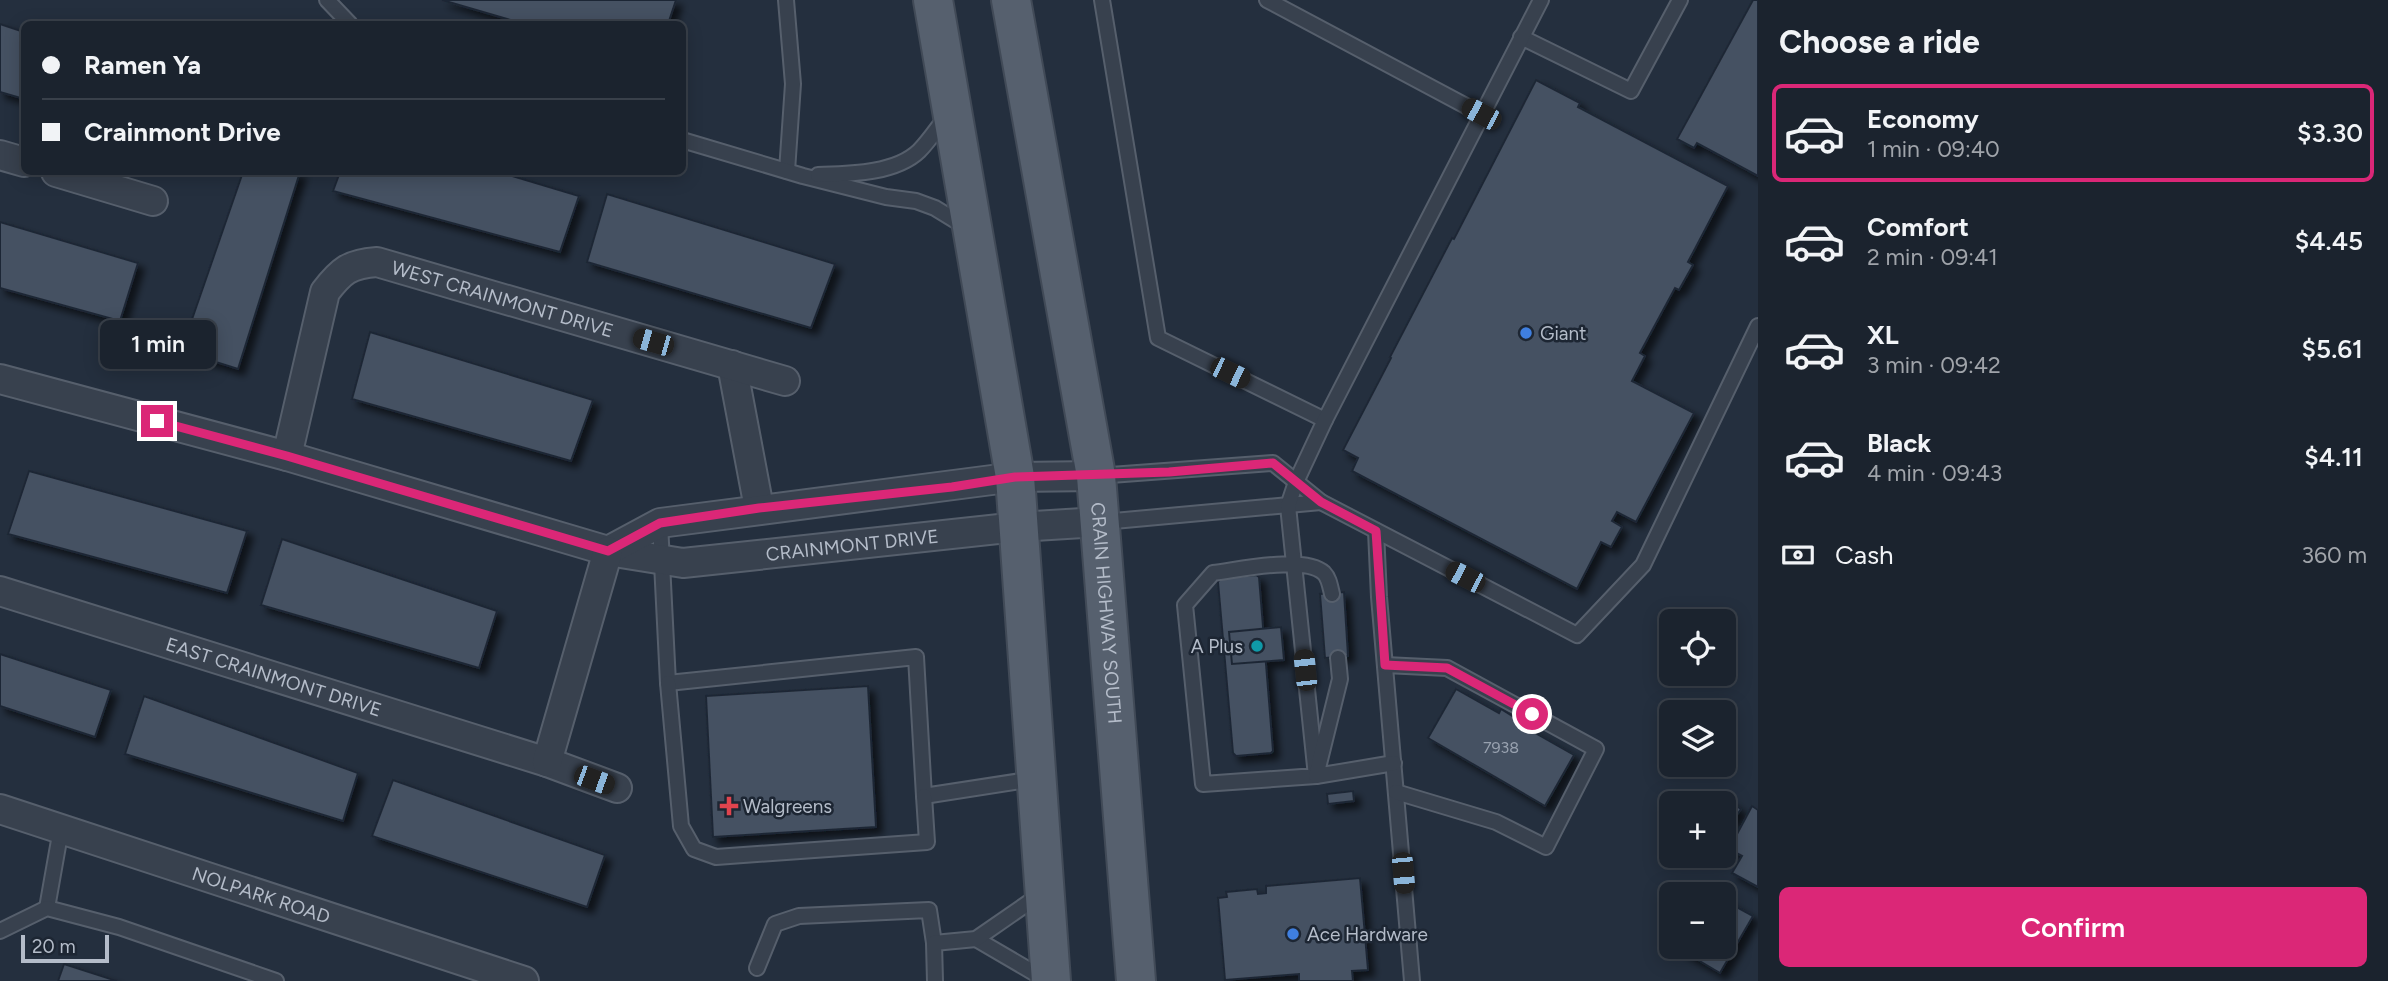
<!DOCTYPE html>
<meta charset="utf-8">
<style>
:root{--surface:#1b232e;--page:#242b36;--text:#f1f3f6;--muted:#a0a4aa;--line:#39404a;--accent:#db2777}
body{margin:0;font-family:Figtree,sans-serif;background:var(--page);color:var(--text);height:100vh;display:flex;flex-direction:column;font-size:26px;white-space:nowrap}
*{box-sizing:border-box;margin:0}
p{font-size:23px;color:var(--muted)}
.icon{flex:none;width:38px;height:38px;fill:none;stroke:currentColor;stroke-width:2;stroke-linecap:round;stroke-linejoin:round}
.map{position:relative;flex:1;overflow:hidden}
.side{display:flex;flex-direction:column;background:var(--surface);width:630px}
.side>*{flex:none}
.hud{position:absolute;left:21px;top:21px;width:665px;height:154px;border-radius:10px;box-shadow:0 4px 18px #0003,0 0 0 2px var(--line);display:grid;align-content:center;height:154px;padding:0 21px;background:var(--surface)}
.buttons{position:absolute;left:1659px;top:609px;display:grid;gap:14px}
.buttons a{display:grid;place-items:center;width:77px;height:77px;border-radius:10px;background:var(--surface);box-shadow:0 4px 18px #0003,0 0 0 2px var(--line);font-size:35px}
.scale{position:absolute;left:21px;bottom:18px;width:88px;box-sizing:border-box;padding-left:7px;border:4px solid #b4bcc9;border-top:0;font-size:19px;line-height:24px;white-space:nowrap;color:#b4bcc9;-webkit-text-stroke:5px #1d2633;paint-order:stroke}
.end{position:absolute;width:32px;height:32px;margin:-16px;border:9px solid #db2777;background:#fff;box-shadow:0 0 0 4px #fff}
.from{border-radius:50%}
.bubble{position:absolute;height:49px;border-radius:10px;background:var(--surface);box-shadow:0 4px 18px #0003,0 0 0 2px var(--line);font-size:23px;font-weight:600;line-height:49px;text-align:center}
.car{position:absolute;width:21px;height:42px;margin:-21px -10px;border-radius:9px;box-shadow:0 0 5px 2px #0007;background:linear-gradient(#222 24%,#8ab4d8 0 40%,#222 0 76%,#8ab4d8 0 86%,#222 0)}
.hud b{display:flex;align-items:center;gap:24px;height:66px;font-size:26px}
.hud b+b{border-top:2px solid var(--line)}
.hud i{width:18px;height:18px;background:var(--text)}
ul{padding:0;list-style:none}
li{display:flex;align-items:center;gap:21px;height:98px;margin:0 14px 10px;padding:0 7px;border:4px solid transparent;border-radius:10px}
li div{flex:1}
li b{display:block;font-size:26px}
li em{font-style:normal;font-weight:600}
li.active{border-color:var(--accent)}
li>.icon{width:63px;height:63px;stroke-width:1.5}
h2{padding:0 21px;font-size:32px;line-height:84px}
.pay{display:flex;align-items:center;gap:18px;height:77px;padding:0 21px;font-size:26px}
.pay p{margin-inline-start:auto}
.action{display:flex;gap:14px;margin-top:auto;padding:14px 21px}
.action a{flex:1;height:80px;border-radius:10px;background:var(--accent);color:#fff;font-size:28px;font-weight:600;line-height:80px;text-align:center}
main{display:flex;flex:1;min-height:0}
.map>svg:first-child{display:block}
.building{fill:#455162;stroke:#1f2835;stroke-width:2;filter:url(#shadow)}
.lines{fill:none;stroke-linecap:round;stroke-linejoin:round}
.lane-casing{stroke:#565f6c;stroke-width:18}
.street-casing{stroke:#565f6c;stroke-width:32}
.primary-casing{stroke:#414a57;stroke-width:42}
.lane{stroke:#38414e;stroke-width:14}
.street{stroke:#38414e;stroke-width:28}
.primary{stroke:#56606e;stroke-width:38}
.route{stroke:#db2777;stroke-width:9}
.shop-dot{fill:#3f7fe0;stroke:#1d2633;stroke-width:2.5}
.culture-dot{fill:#0f9aa8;stroke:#1d2633;stroke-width:2.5}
.health-dot{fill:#e0444e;stroke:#1d2633;stroke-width:2.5}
.labels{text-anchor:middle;stroke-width:5;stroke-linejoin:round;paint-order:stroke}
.number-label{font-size:16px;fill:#98a1af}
.street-label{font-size:19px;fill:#b4bcc9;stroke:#1d2633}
.poi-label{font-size:19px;fill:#b4bcc9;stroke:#1d2633;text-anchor:start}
</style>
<main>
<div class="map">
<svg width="1758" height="981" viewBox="0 0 1758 981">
<defs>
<filter id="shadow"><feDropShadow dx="6" dy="6" stdDeviation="3.5" flood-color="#0009"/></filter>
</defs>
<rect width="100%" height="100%" fill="#242f3e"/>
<g class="building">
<polygon points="442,0 676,0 668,24 524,24"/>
<polygon points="1753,0 1758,0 1758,176 1697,143 1694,148 1677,139"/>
<polygon points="0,24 24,32 24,99 0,92"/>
<polygon points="1536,80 1580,103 1578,107 1728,186 1688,262 1693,265 1679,290 1675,288 1640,353 1645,356 1632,381 1694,413 1636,522 1617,512 1612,521 1622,527 1611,547 1601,542 1577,589 1352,471 1358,458 1343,450 1391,358 1390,357 1452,238 1454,239"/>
<polygon points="243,172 300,172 238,369 181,351"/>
<polygon points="340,172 499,172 579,196 560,252 333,191"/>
<polygon points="607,194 835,264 811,328 587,262"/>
<polygon points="0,222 138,263 120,321 0,288"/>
<polygon points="370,332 593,400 571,461 352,399"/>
<polygon points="29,471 247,531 227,593 8,534"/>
<polygon points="282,539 497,611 479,668 261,605"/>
<polygon points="1256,575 1259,577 1273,751 1271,753 1236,756 1233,753 1218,582 1221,578"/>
<polygon points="1344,592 1348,656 1325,658 1320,594"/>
<polygon points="1281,627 1284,660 1232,664 1229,632"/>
<polygon points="0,654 111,690 95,737 0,706"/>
<polygon points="868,686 876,827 713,837 706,696"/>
<polygon points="1456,689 1499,713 1501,709 1517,719 1516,722 1574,755 1545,806 1428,738"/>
<polygon points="144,696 358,773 343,821 125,754"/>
<polygon points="393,780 605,855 587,907 372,836"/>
<polygon points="1353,791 1354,801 1328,804 1327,794"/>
<polygon points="1727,800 1741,809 1732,822 1724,817 1724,806"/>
<polygon points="1752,806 1758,810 1758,887 1732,873 1742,856 1729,849"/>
<polygon points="1360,878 1368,970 1352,971 1353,981 1299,981 1299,974 1225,980 1218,898 1227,897 1226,892 1257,889 1258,894 1266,893 1266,886"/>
<polygon points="1724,900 1753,916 1720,973 1681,950 1683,947 1724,947"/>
<polygon points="64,964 117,981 58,981"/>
</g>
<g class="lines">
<defs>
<g id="lane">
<polyline points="327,0 350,24"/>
<polyline points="786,0 793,84 787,171"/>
<polyline points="1102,0 1158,338 1325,420"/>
<polyline points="1267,0 1481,114"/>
<polyline points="1521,37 1631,91 1680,0"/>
<polyline points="682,140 803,176 886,197 916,201 935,208 966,227"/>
<path d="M818 175C848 174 895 174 919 151 929 141 938 127 947 116"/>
<polyline points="1097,476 1273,463 1321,502 1577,635 1643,565 1758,326"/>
<polyline points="1103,522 1321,502"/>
<polyline points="660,523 668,683 916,657 924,796 1034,779"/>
<polyline points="1376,531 1379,597 1412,981"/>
<path d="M1332 594C1330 586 1329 578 1324 573 1304 555 1239 570 1213 573L1185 605 1203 784 1316 776 1288 506 1296 482 1325 420 1541 0"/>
<polyline points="1338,658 1340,679 1316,776 1394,763"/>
<polyline points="1385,665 1447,668 1596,749 1546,847 1496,822 1396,792"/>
<polyline points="668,683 681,826 694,849 716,857 927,842 924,796"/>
<polyline points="47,908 61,829"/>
<polyline points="0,931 47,908 119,927 276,981"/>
<polyline points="976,939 1048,981"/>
<polyline points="757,968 775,924 799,916 929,910 934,943"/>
<polyline points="935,981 934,943 976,939 1041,894"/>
</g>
<g id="street">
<polyline points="0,155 24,162"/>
<polyline points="56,172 153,201"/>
<polyline points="732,365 759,508"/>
<path id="s1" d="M0 379 287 456 608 551 683 563 1018 527 1099 522"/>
<path id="s2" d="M287 456 325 292C341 271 349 264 377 262L785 381"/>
<polyline points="608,551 660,523 1015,477 1096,476"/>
<path id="s3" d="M0 591 547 762 617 788"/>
<polyline points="547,762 608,551"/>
<path id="s4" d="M0 809 524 981"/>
</g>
<g id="primary">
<polyline points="933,0 1015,477 1051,981"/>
<path id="s5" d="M1011 0 1096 476 1136 981"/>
</g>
</defs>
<use href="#lane" class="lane-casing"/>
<use href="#street" class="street-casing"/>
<use href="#primary" class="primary-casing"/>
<use href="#lane" class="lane"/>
<use href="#street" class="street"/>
<use href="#primary" class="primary"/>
</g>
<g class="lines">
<polyline class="route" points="157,421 287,456 608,551 660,523 759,508 952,487 1015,477 1169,472 1273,463 1321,502 1376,531 1385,665 1447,668 1532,714"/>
</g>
<g class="shop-dot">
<circle cx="1526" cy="333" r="7"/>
<circle cx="1293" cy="934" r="7"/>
</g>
<circle class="culture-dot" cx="1257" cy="646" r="7"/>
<path class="health-dot" d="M725.5 795.5h7v7h7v7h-7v7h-7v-7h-7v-7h7z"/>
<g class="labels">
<g class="number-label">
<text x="1501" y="753">7938</text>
</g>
<g class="street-label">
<text dy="7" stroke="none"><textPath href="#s2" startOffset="362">WEST CRAINMONT DRIVE</textPath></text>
<text dy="7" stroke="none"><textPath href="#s1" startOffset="878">CRAINMONT DRIVE</textPath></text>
<text dy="7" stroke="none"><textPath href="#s5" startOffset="621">CRAIN HIGHWAY SOUTH</textPath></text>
<text dy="7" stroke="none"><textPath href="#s3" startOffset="287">EAST CRAINMONT DRIVE</textPath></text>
<text dy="7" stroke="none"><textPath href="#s4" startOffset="275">NOLPARK ROAD</textPath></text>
</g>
<g class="poi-label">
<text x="1540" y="340">Giant</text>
<text x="1243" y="653" text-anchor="end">A Plus</text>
<text x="743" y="813">Walgreens</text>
<text x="1307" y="941">Ace Hardware</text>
</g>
</g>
</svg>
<div class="buttons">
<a><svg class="icon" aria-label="locate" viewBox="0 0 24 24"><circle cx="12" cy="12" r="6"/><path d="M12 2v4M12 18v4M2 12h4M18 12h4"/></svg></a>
<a><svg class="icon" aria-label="layers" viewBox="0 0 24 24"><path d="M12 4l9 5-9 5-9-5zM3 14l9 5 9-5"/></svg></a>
<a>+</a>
<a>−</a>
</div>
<div class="scale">20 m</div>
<i class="end from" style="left:1532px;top:714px"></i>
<i class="end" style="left:157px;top:421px"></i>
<div class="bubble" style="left:100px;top:320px;width:116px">1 min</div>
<i class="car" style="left:1481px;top:114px;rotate:298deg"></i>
<i class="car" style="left:653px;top:342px;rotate:286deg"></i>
<i class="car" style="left:1230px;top:373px;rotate:116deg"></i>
<i class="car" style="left:1465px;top:577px;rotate:297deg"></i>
<i class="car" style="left:1305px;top:670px;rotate:354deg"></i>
<i class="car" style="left:594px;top:780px;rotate:110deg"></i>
<i class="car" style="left:1403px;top:873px;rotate:175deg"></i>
<div class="hud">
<b><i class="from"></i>Ramen Ya</b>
<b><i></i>Crainmont Drive</b>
</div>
</div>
<section class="side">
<h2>Choose a ride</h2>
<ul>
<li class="active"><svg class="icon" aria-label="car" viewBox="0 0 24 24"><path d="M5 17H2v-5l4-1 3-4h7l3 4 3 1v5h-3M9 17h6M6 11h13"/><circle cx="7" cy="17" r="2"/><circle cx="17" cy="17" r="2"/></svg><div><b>Economy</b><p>1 min · 09:40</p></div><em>$3.30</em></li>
<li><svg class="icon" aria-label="car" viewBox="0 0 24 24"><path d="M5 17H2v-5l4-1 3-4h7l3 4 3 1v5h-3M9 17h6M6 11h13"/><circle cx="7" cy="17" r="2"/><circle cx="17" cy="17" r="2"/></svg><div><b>Comfort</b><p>2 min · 09:41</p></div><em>$4.45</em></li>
<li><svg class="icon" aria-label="car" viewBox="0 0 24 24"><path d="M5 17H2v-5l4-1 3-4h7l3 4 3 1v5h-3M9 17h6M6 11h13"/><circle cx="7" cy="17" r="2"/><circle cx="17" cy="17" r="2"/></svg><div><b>XL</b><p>3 min · 09:42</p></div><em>$5.61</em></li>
<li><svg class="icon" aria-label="car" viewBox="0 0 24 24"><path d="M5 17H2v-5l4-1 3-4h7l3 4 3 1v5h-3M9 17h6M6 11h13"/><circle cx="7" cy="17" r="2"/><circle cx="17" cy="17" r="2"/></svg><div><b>Black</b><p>4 min · 09:43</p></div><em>$4.11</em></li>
</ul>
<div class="pay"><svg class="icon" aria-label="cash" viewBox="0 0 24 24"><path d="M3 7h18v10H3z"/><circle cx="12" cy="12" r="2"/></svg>Cash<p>360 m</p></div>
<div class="action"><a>Confirm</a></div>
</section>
</main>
